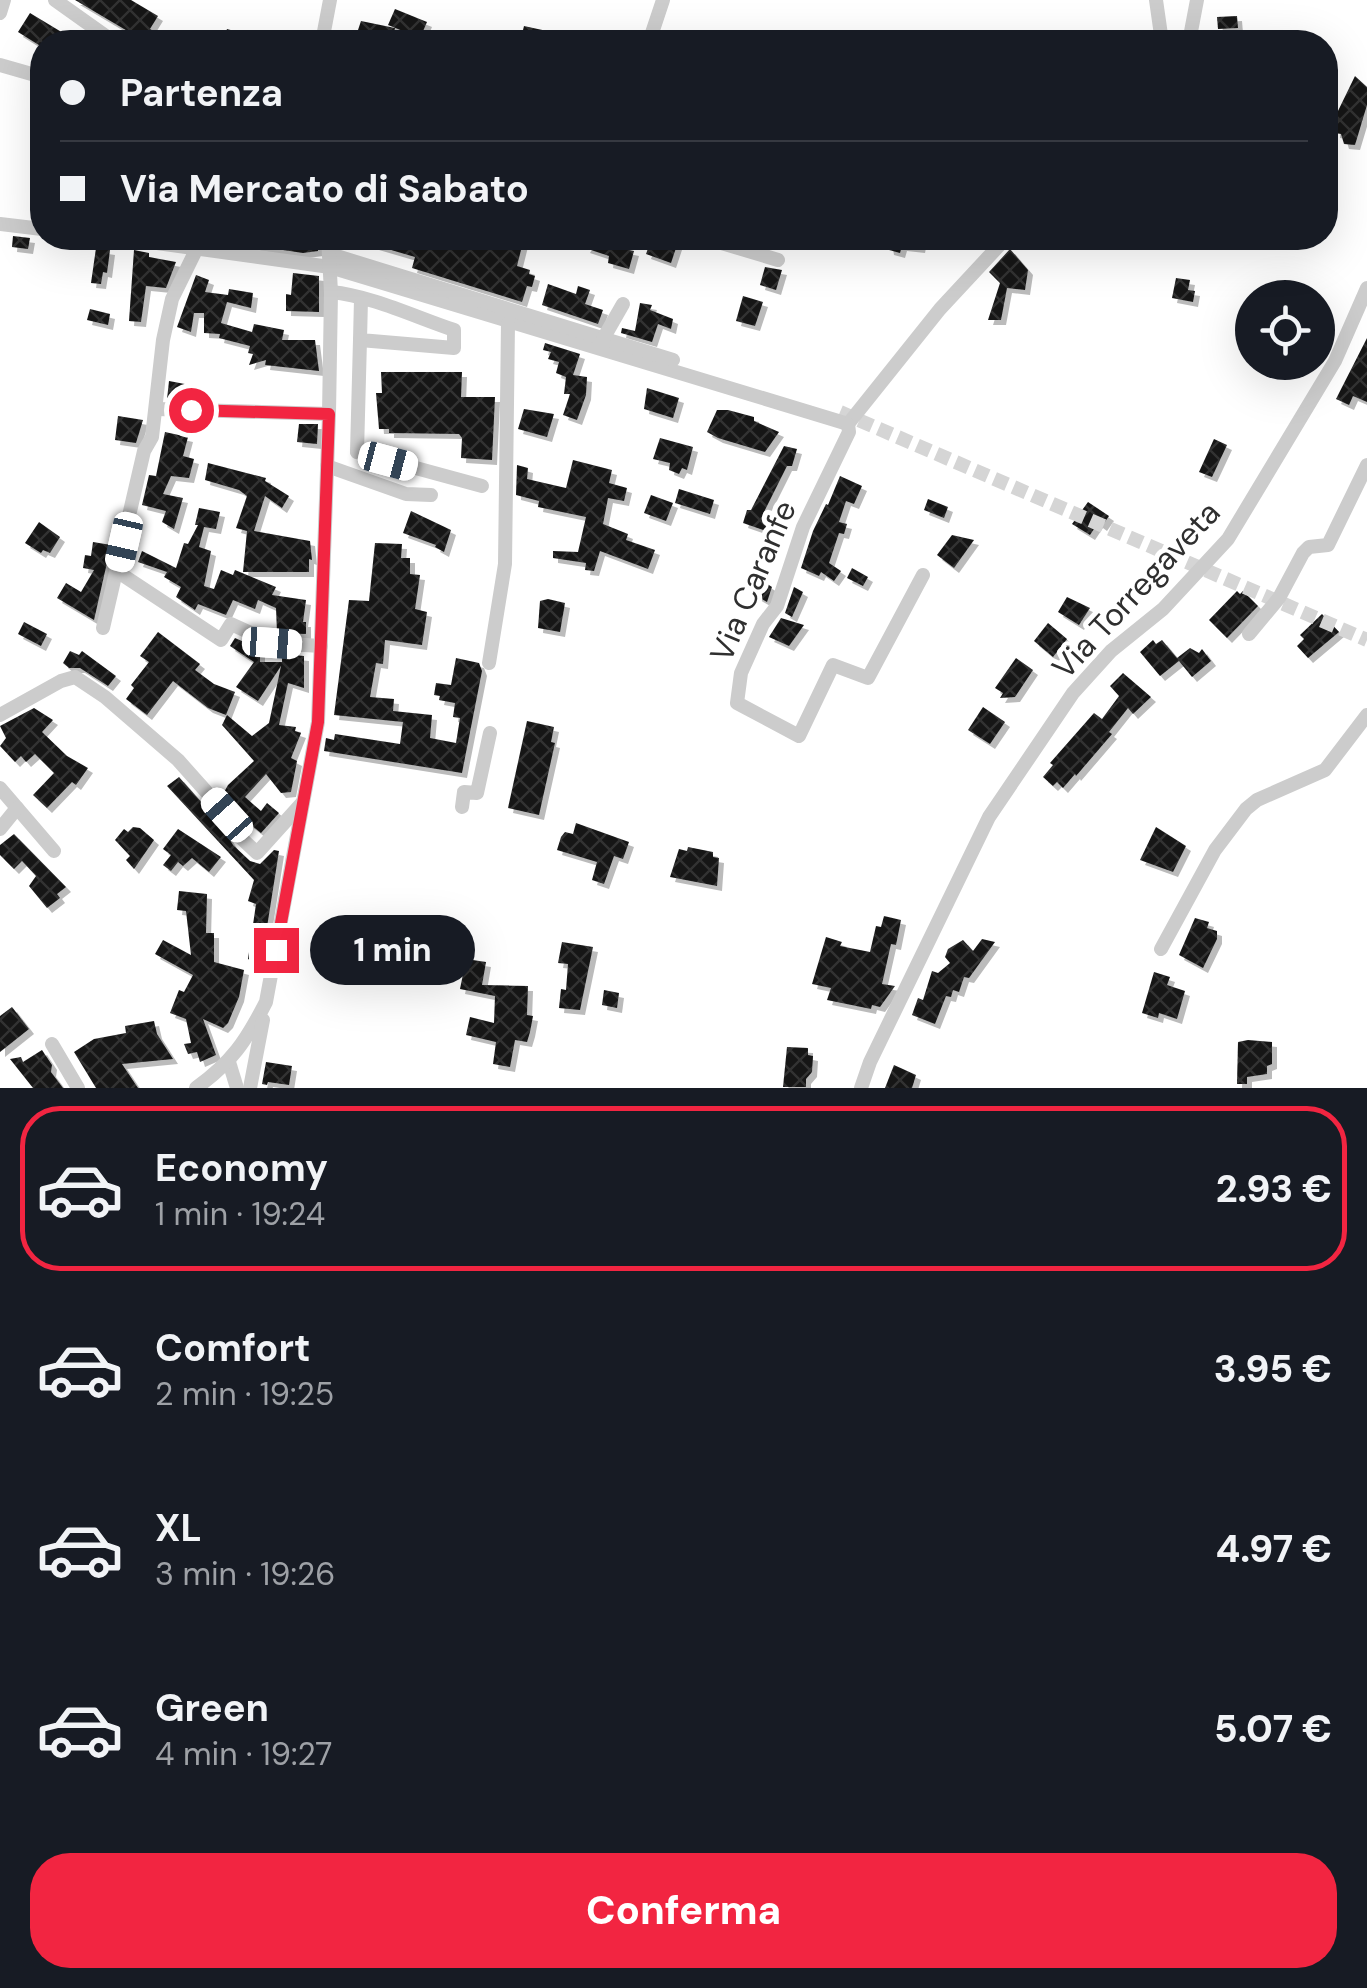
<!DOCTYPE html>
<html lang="it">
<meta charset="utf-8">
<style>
:root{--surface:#171b24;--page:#242831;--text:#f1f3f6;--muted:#9ea1a6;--line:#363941;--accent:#f22541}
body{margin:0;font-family:"DM Sans",sans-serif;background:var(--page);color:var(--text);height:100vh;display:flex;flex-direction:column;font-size:38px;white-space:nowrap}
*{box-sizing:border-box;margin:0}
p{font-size:32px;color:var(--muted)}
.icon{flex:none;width:55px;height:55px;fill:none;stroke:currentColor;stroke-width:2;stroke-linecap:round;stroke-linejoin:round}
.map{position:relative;height:1088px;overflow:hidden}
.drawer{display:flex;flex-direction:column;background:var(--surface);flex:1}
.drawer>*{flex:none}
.top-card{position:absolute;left:30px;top:30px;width:1308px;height:220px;border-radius:40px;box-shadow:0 10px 40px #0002;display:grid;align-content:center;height:220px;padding:0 30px;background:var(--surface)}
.controls{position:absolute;left:1235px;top:280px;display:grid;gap:20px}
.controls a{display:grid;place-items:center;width:100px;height:100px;border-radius:50%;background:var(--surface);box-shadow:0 10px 40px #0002;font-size:50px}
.end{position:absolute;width:45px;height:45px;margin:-22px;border:12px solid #f22541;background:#fff;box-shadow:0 0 0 5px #fff}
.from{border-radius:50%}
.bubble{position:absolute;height:70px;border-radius:35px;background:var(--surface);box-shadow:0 10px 40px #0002;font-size:32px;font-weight:800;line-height:70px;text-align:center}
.car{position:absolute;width:30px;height:60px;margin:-30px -15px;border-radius:12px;box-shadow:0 0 8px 2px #0007;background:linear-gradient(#fff 24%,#345 0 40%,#fff 0 76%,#345 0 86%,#fff 0)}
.top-card b{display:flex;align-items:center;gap:35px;height:95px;font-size:38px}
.top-card b+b{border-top:2px solid var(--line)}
.top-card i{width:25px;height:25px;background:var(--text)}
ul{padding:18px 0 0;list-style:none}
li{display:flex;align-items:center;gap:30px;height:165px;margin:0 20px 15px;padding:0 10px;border:5px solid transparent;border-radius:40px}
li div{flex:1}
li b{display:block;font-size:38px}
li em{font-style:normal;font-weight:800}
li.current{border-color:var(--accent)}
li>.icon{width:90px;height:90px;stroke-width:1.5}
.cta{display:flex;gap:20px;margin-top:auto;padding:20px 30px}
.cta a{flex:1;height:115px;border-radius:40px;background:var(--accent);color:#fff;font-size:40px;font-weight:800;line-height:115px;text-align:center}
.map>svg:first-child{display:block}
.building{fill:url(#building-cross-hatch);filter:url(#shadow)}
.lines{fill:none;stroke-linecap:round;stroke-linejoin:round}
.minor-tunnel{stroke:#d5d5d5;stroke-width:14;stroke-dasharray:14 7;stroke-linecap:butt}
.minor{stroke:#ccc;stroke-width:14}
.route{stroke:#f22541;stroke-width:12}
.labels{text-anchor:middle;stroke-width:10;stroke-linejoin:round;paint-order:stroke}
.street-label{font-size:32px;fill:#2f2f2f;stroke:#fff}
</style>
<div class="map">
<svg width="1367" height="1088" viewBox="0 0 1367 1088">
<defs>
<pattern id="building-cross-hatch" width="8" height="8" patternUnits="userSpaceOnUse" patternTransform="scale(2.5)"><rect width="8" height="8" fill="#161616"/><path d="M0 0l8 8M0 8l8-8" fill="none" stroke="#303030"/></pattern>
<filter id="shadow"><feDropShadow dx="5" dy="5" stdDeviation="0" flood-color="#0004"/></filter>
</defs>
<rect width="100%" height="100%" fill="#fff"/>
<g class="building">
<polygon points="75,0 131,0 158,16 150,29 173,42 146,42"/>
<polygon points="395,9 427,22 420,38 388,25"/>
<polygon points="30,13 78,42 42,42 42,47 18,32"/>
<polygon points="1237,16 1238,28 1218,29 1217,17"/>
<polygon points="361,21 395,28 392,41 369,40 370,34 358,30"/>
<polygon points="524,26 579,38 578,42 528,42 529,40 521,38"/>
<polygon points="227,29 263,39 262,42 223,42"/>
<polygon points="1355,76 1367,87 1367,105 1355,145 1344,144 1341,134 1335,133 1337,113"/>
<polygon points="13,236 30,238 28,249 12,247"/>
<polygon points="238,238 318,238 318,251 303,253 237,243"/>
<polygon points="357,238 435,238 458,244 460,238 524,238 517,266 530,270 529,274 535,276 532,287 527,286 522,302 412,268 415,257 357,240"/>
<polygon points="591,238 626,244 624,249 634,251 629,269 608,263 609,256 585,248"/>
<polygon points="652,238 678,242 671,263 646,254"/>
<polygon points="887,238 922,238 920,248 902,246 900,253 889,250"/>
<polygon points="96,248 110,250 107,273 103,272 101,284 91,283"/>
<polygon points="1010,249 1028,270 1025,290 1007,288 1001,320 988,320 1000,283 989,272"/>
<polygon points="134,250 149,253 149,257 176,262 166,288 146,286 141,322 129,321"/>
<polygon points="765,267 782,270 776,290 760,285"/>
<polygon points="293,273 319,276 319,312 286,311 286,294 291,295"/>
<polygon points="196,275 209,280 205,292 228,295 229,289 253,293 251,308 227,302 221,323 252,332 254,324 284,330 282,340 315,340 319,371 265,365 266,360 249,365 253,354 248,353 250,346 219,338 220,334 204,333 204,313 194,313 191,332 177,327"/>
<polygon points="1176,278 1190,280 1188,290 1195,291 1193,302 1172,298"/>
<polygon points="548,284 576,294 578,286 590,290 585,304 603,310 598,324 542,305"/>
<polygon points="743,296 763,302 755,326 736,321"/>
<polygon points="640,303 652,305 650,310 673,319 671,329 658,324 652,342 621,333 622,328 635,331"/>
<polygon points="90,309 110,314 108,325 87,320"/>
<polygon points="1367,338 1367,402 1353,396 1349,405 1336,399"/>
<polygon points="545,343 580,354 573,375 587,377 586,395 577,420 563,415 570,394 564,394 566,377 556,373 559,362 548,359 551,352 543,350"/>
<polygon points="381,372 462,372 461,397 495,397 492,460 461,458 462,438 459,434 389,433 389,429 379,429 376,393 382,393"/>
<polygon points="169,381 185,384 184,393 189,393 188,399 167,399"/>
<polygon points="647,388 679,398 673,418 644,409"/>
<polygon points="524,409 554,414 547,437 518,429"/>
<polygon points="717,410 728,410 754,417 754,421 779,432 765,452 718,438 707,432"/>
<polygon points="118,416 143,420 136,443 115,440"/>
<polygon points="299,424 318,424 317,444 297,442"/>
<polygon points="165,432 188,437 183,456 194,459 189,478 171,476 163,494 183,498 174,529 162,522 166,511 142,505 149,475 156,476"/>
<polygon points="660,438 693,447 687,470 682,468 679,474 669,470 670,463 653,459"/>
<polygon points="1214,439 1227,445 1212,477 1199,472"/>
<polygon points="784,446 797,449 792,466 787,466 763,514 783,520 778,535 743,523 747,510 751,510"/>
<polygon points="573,460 612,470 609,483 627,488 624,501 608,498 603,524 628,534 626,540 655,550 648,569 600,551 594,571 585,570 586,563 553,558 553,551 578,552 586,517 538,507 539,501 516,495 517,465 528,468 527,479 566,488"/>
<polygon points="208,463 266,478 265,481 289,496 282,508 265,496 254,531 310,541 312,560 309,559 309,572 243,572 247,531 236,528 247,496 239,490 205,480"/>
<polygon points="840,476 862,486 854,504 846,501 839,522 847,524 844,534 839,533 829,563 841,571 834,581 821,572 819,576 801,568 813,531 826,504 828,505"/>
<polygon points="679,489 714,500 710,514 675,503"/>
<polygon points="651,495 673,503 666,521 644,513"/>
<polygon points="928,499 948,507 944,518 924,510"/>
<polygon points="1088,502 1109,516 1102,526 1098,523 1090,535 1072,524"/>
<polygon points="199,508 220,512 216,529 204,527 199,547 211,551 204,586 214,589 221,570 233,575 235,570 276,587 272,595 306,600 303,622 306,622 306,634 277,633 276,608 258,600 255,609 233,600 226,615 198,604 195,610 176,597 181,587 164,577 167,572 138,562 142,551 176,568 184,543 188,544 198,525 195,525"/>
<polygon points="411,511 451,530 444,552 435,547 436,545 403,533"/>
<polygon points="39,522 60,537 50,553 43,550 41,553 25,543"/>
<polygon points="952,535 974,540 954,568 937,555"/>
<polygon points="93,542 111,545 94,620 57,598 66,583 81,592 94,570 83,568 85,555 91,556"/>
<polygon points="375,543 402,544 401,558 410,558 410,574 420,575 415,609 427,612 422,645 385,640 383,664 376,663 370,697 394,699 393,711 432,715 430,738 456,743 460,718 453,717 455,703 439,700 440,696 434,695 436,683 451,685 456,658 479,663 482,671 462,773 324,751 326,738 334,740 335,734 400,744 403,722 334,715 349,600 369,601"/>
<polygon points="852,568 868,577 863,586 847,578"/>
<polygon points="761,580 772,587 767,602 753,594"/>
<polygon points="794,587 803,592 792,617 785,613"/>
<polygon points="1237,591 1240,594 1243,591 1258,606 1227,638 1209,620"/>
<polygon points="1067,597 1090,608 1079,625 1058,612"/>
<polygon points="548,599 565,603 560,632 538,628 540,601"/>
<polygon points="1322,614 1339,632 1308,658 1297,646 1304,639 1300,635"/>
<polygon points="781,618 804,625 789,646 769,637"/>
<polygon points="24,622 47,634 41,646 18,634"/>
<polygon points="1048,623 1067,639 1053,657 1034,641"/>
<polygon points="158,632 200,664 195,670 214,684 235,692 226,715 208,708 173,681 147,715 126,699 134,688 131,685 149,662 140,656"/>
<polygon points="235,638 260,649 260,662 282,662 282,654 304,656 304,688 288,683 279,725 296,727 295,731 301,733 291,758 297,761 291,792 281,793 266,774 245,797 261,811 267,803 279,813 261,833 246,821 244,823 223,794 228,785 254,761 222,725 227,715 252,736 269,723 281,666 258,701 236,687 254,662 230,646"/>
<polygon points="1153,640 1156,644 1162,640 1177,658 1190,648 1199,653 1202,649 1211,661 1192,677 1179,661 1160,676 1140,652"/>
<polygon points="70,651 79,655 82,651 116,676 108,686 80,668 69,668 63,663"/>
<polygon points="1016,658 1033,670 1015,697 1000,698 1003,693 995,688"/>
<polygon points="1123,673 1151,697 1133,714 1128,708 1109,732 1112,734 1076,776 1075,774 1063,788 1057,782 1053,786 1043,777 1053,765 1050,763 1094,713 1102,719 1119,696 1110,686"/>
<polygon points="983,707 1005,722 990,744 968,730"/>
<polygon points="34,708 53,720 42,732 67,756 88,768 76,785 72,782 47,808 33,795 54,773 35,754 26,762 21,756 15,762 0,746 6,738 0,726"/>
<polygon points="527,721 554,727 551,742 555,743 539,815 508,808"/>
<polygon points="179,777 218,821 233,845 250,861 260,864 274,850 279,851 261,965 248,959 256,904 248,901 254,880 167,786"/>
<polygon points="576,823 629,842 623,859 614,856 604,884 592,880 597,862 557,850 561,837 565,832 573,834"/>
<polygon points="133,827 140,828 154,840 134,869 126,860 130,856 115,840 124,829 128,832"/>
<polygon points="1156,827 1186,846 1173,872 1140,860"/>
<polygon points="178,829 221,857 209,872 192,858 183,866 178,862 171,871 163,865 171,855 163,849"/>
<polygon points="14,834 66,887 57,894 60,898 47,908 29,886 36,876 22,861 14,869 0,855 0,845"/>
<polygon points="688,847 713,852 713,857 719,858 717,886 670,877 679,849 687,851"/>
<polygon points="179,891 207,894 206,933 214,933 214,962 244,970 239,997 228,1023 223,1028 203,1019 216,1055 200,1062 197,1052 188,1054 184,1044 191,1043 186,1019 170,1013 179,990 184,992 193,975 155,954 163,940 191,955 186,911 177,910"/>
<polygon points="884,916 901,920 896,945 891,944 882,984 895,986 880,1007 872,1005 871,1009 827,1000 831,988 812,984 826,937 842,942 840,946 870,952 876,926 881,927"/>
<polygon points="1195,918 1209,922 1207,928 1217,931 1217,939 1203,968 1179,955"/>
<polygon points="982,939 995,942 969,978 964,977 959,992 953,990 951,997 946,996 935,1024 912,1015 918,998 923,1000 932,971 938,973 950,963 945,957 948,949 963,940 973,951"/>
<polygon points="562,942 593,947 580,1010 559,1008 561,989 566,990 568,964 558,963"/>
<polygon points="466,959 486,962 482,985 528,986 527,1015 533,1016 530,1032 527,1042 515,1040 510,1067 493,1064 496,1042 466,1035 470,1017 494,1023 495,996 460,989"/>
<polygon points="1154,972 1170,977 1167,985 1185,991 1177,1019 1159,1013 1158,1018 1142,1013"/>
<polygon points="604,990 619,993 617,1008 602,1005"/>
<polygon points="12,1007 29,1029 0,1052 0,1016"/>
<polygon points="154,1021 157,1034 173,1059 122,1064 138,1088 96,1088 74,1052 94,1039 126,1033 125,1026"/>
<polygon points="1248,1040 1272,1042 1272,1064 1267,1066 1267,1074 1247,1077 1247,1084 1237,1084 1238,1042"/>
<polygon points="787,1047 808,1048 808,1055 813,1056 812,1072 806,1079 806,1087 783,1087"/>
<polygon points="42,1050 52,1065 51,1072 63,1088 33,1088 10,1059 21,1057 23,1062"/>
<polygon points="266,1062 292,1066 289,1085 268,1082 267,1085 262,1084"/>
<polygon points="894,1065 916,1075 912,1088 885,1088"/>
</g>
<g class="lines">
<polyline class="minor-tunnel" points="840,412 1367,640"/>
<g class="minor">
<polyline points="55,0 114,42"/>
<polyline points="1156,0 1162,42"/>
<polyline points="0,13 4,0"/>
<polyline points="322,42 330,0"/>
<polyline points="649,42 663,0"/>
<polyline points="1189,42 1197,0"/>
<polyline points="0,65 42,77"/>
<polyline points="0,224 42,229"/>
<polyline points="121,238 330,267 848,424 940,309 1006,238"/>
<polyline points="705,238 778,260"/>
<polyline points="330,254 673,360"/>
<path d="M331 292C372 296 415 317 454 330V348L360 340 361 299"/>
<polyline points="603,339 623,304"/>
<polyline points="157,409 329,414"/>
<polyline points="848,424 849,432 803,527 777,606 763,624 741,673 737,703 799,736 833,665 868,678 923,575"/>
<polyline points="357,452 482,486"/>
<polyline points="357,452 360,340"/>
<polyline points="327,466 406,494 431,495"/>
<polyline points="118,572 221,640 231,624 272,643 321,646"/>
<polyline points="103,628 144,451 152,437 163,340 172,299 197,248"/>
<polyline points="1249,634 1279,598 1303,553 1309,547 1328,545 1367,465"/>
<polyline points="489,663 505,564 508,323"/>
<polyline points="0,715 61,681 75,677 105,697 178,760 227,815 241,838 257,853 303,802"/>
<polyline points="0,788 54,851"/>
<polyline points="462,807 464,792 477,793 490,733"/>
<polyline points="0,829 17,808"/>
<polyline points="1161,949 1215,850 1246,809 1257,800 1325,770 1367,715"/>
<polyline points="52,1044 78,1088"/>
<polyline points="229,1062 237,1088"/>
<path d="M196 1088C232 1062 246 1041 266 1002L318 722 329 414 331 292 328 238"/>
<polyline points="250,1088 263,1020"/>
<polyline points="861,1088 870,1062 989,817 1073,693 1111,651 1163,609 1228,539 1335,361 1367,288"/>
</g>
</g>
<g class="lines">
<polyline class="route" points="191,410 329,414 318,722 276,950"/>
</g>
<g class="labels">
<g class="street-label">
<text transform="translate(753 581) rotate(-67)" y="11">Via Caranfe</text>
<text transform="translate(1136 590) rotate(-47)" y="11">Via Torregaveta</text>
</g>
</g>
</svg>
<div class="controls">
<a><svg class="icon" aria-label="locate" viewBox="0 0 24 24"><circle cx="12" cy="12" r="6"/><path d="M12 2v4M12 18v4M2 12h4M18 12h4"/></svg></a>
</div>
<i class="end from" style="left:191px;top:410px"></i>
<i class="end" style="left:276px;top:950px"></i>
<div class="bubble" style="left:310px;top:915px;width:165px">1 min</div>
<i class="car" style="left:388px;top:461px;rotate:105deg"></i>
<i class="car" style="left:124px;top:542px;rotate:193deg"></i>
<i class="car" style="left:272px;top:643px;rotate:94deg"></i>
<i class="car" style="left:227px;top:815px;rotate:318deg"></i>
<div class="top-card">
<b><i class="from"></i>Partenza</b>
<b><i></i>Via Mercato di Sabato</b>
</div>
</div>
<section class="drawer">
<ul>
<li class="current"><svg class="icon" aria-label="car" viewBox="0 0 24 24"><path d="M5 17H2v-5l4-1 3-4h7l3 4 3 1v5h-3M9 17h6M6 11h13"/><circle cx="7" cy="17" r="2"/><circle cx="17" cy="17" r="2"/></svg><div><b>Economy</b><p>1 min · 19:24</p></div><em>2.93 €</em></li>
<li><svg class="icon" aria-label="car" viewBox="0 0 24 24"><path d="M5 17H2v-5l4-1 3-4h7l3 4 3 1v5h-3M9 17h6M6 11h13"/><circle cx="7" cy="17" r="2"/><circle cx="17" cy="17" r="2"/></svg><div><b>Comfort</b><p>2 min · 19:25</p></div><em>3.95 €</em></li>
<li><svg class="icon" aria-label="car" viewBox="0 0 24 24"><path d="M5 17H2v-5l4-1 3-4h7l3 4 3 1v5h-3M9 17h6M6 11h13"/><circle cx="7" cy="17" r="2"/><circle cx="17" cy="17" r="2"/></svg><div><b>XL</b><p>3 min · 19:26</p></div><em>4.97 €</em></li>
<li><svg class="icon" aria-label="car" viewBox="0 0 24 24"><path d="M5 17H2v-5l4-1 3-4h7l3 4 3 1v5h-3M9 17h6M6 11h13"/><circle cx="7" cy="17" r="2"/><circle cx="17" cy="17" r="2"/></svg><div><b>Green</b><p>4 min · 19:27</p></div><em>5.07 €</em></li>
</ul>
<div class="cta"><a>Conferma</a></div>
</section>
